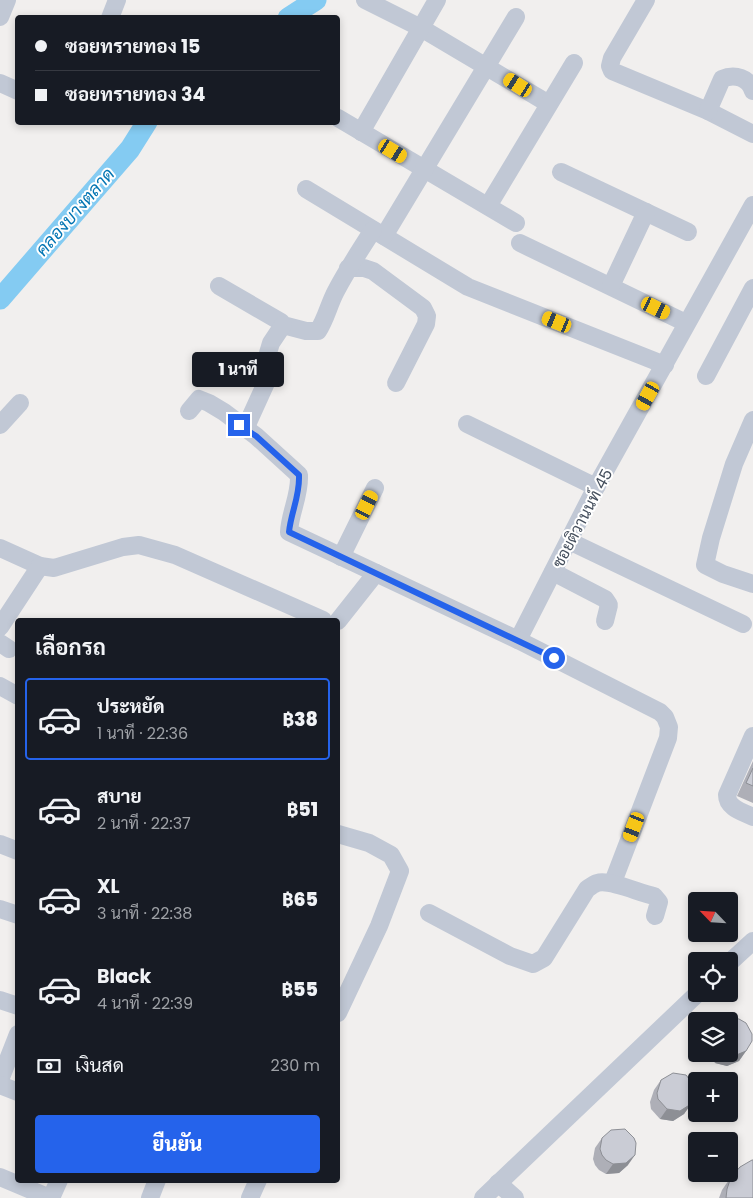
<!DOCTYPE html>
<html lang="th">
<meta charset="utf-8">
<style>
:root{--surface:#171b24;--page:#20242c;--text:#f1f3f6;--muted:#9ea1a6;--line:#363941;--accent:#2563eb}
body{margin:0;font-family:Poppins,Sarabun,sans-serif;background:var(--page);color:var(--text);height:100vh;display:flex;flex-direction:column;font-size:19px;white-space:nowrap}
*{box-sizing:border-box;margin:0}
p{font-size:16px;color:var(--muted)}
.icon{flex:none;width:28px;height:28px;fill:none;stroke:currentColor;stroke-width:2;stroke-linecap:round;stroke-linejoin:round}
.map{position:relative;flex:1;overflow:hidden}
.drawer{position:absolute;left:15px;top:618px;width:325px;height:565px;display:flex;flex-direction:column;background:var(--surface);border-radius:5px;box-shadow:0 2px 8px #0003}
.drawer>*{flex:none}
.hud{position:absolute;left:15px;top:15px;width:325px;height:110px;border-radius:5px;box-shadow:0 2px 8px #0003;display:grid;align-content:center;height:110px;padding:0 20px;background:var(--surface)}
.needle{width:32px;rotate:295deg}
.controls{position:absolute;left:688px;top:892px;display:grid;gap:10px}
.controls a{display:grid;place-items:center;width:50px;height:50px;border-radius:5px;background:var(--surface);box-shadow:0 2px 8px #0003;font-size:25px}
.end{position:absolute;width:22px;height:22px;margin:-11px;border:6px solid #2563eb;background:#fff;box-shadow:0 0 0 2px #fff}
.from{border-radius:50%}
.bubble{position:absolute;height:35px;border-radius:5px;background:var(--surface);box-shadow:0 2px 8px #0003;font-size:16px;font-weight:800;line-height:35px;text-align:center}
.car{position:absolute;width:15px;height:30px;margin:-15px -8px;border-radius:6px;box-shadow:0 0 4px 1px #0007;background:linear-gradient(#f5c518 24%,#345 0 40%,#f5c518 0 76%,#345 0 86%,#f5c518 0)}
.hud b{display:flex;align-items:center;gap:18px;height:48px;font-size:19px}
.hud b+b{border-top:1px solid var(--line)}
.hud i{width:12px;height:12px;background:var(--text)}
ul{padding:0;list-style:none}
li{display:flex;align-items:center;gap:15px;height:82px;margin:0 10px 8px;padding:0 10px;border:2px solid transparent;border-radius:5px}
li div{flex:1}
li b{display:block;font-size:19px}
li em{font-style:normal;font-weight:800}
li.selected{border-color:var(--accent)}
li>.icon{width:45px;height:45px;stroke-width:1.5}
h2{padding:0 20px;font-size:22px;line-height:60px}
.pay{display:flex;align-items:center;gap:12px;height:55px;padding:0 20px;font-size:19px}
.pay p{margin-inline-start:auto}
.action{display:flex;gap:10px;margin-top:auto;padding:10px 20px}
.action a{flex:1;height:58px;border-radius:5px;background:var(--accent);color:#fff;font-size:20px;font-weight:800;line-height:58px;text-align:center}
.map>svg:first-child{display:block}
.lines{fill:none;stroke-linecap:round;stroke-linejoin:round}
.river{stroke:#84cbf2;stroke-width:21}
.minor{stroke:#c1c8d5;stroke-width:18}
.wall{fill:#aeafb7}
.shaded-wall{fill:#8d8f95}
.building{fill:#caccd5;stroke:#8d8f95}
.route{stroke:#2563eb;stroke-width:6}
.labels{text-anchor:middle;stroke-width:4;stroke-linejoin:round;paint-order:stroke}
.street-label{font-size:16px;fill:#454f5d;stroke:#fff}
.water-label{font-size:18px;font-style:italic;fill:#0375b3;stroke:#fff}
</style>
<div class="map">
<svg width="753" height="1198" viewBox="0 0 753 1198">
<rect width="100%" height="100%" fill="#f1efee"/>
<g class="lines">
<g class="river">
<polyline points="288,18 316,0"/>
<polyline points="0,299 130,149 147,122"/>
</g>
<g class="minor">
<polyline points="365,0 421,28 549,104"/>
<polyline points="646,0 612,58 610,66 612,71 708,111 753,134"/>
<polyline points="0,17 7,0"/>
<polyline points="110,18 117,0"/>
<polyline points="0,83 18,91"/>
<path d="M708 111 722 79C735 73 749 78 753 91"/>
<polyline points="338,118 516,223"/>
<polyline points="361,132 437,0"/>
<polyline points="561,172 688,232"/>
<polyline points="306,189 468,287 665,365"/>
<polyline points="488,206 574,63"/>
<polyline points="384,236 516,17"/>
<polyline points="520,243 686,323"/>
<polyline points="348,268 364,268 373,271 423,308 427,316 426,324 396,383"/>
<path d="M219 286 281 322 283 325 306 331H318C326 319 329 304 336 291 347 270 360 250 373 230"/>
<polyline points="611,286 646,212"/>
<polyline points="706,376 753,288"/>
<path d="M189 411 199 399 209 403 224 412 256 436 299 475C300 496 290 512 289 532L376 573"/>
<polyline points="753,420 734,464 711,538 705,565 723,574 753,584"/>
<polyline points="467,424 596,487"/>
<polyline points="0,425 20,403"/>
<polyline points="245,429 270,374 270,360 268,353 271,343 283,325"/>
<polyline points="569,541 743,624"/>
<polyline points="0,548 40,566 54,568 123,547 139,545 175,555 323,620"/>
<polyline points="341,557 375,488"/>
<polyline points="553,572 605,599 609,605 605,621"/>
<polyline points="338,621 376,573 518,640 596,487 753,205"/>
<polyline points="0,627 40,566"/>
<polyline points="518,640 660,712 665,717 669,727 668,738 613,882"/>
<polyline points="0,643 9,649"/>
<polyline points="0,686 18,696"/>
<path d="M753 736 727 795C727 808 743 812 753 817"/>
<polyline points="338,834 369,843 391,855 400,871 379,926 338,1013"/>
<polyline points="0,844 18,851"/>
<polyline points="0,909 18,915"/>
<path d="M429 913 510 956 533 964 544 958 587 889C590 887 594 884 597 883 610 879 639 893 654 896L659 902 655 916"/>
<polyline points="729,963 753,941"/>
<polyline points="0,1000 18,1006"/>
<polyline points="0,1080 18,1034"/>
<polyline points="0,1085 18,1092"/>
<polyline points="0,1177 50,1198"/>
<polyline points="498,1183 515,1198"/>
<polyline points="51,1198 59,1180"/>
<polyline points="150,1198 157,1180"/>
<polyline points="250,1198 258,1180"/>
<polyline points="483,1198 697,994"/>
</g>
</g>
<g class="wall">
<polygon points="753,761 753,803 737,796"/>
<polygon points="746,1051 739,1061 727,1066 715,1063 709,1056 709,1054 729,1054"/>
<polygon points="661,1080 691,1104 684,1114 673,1121 660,1119 651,1109 650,1102 654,1090"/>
<polygon points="602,1138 628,1165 619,1173 606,1174 599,1170 595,1165 593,1159 595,1148"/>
<polygon points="731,1177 753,1198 719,1198 722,1190"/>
</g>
<g class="shaded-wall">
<polygon points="746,1051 739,1061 727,1066 715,1063 721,1054"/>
<polygon points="691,1104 684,1114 673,1121 660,1119 667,1109"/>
<polygon points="635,1155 628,1165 619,1173 606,1174 613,1164"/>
</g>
<g class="building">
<polygon points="753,768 753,786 746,783"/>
<polygon points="732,1018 739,1019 746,1023 752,1034 752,1041 746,1051 734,1056 725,1054 729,1054 729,1021 725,1021"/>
<polygon points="673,1073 686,1075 694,1085 694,1099 691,1104 680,1111 667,1109 658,1099 657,1093 661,1080"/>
<polygon points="625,1129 634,1138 636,1143 635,1155 626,1163 613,1164 606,1160 602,1155 600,1149 602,1138 611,1130"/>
<polygon points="752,1160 753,1160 753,1198 726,1198 727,1189 731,1177 740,1167"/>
</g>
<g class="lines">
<path class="route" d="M239 425 256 436 299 475C300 496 291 512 289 532L554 658"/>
</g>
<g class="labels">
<g class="street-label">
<text transform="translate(582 518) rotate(-62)" y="6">ซอยติวานนท์ 45</text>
</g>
<g class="water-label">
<text transform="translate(75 212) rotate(-49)" y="6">คลองบางตลาด</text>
</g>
</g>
</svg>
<div class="controls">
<a><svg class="needle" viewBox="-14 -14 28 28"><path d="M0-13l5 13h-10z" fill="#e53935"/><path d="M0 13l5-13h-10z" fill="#9ea1a6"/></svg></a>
<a><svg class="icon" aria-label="locate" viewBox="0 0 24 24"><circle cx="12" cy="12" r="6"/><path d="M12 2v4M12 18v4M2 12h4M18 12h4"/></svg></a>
<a><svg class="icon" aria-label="layers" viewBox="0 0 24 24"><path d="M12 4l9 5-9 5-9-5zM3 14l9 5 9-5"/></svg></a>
<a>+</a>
<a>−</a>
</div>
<i class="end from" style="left:554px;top:658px"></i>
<i class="end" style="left:239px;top:425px"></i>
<div class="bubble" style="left:192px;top:352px;width:92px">1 นาที</div>
<i class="car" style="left:518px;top:85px;rotate:302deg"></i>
<i class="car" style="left:393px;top:151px;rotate:121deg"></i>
<i class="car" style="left:656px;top:308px;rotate:116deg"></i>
<i class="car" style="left:557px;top:322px;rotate:292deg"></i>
<i class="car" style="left:648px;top:396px;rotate:209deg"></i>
<i class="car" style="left:367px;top:505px;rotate:26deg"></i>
<i class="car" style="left:634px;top:827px;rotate:201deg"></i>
<div class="hud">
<b><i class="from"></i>ซอยทรายทอง 15</b>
<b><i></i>ซอยทรายทอง 34</b>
</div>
<section class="drawer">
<h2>เลือกรถ</h2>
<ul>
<li class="selected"><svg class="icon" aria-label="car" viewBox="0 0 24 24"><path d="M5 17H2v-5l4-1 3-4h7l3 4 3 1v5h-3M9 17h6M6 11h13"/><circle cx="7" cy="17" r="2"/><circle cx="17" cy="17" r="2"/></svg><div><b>ประหยัด</b><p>1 นาที · 22:36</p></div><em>฿38</em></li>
<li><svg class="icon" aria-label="car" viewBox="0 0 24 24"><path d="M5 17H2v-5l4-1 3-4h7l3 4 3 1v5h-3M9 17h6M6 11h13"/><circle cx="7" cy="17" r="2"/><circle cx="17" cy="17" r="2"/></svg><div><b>สบาย</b><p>2 นาที · 22:37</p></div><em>฿51</em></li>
<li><svg class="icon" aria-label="car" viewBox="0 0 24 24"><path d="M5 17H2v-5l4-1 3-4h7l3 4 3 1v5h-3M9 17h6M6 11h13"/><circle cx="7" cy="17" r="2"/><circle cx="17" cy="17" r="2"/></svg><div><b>XL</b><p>3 นาที · 22:38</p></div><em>฿65</em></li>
<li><svg class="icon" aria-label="car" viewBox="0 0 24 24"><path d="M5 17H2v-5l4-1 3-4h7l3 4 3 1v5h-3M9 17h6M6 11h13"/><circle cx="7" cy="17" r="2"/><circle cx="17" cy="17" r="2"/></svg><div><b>Black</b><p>4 นาที · 22:39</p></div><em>฿55</em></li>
</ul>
<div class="pay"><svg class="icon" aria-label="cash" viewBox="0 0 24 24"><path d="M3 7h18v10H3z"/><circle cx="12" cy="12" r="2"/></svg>เงินสด<p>230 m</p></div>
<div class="action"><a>ยืนยัน</a></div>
</section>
</div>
